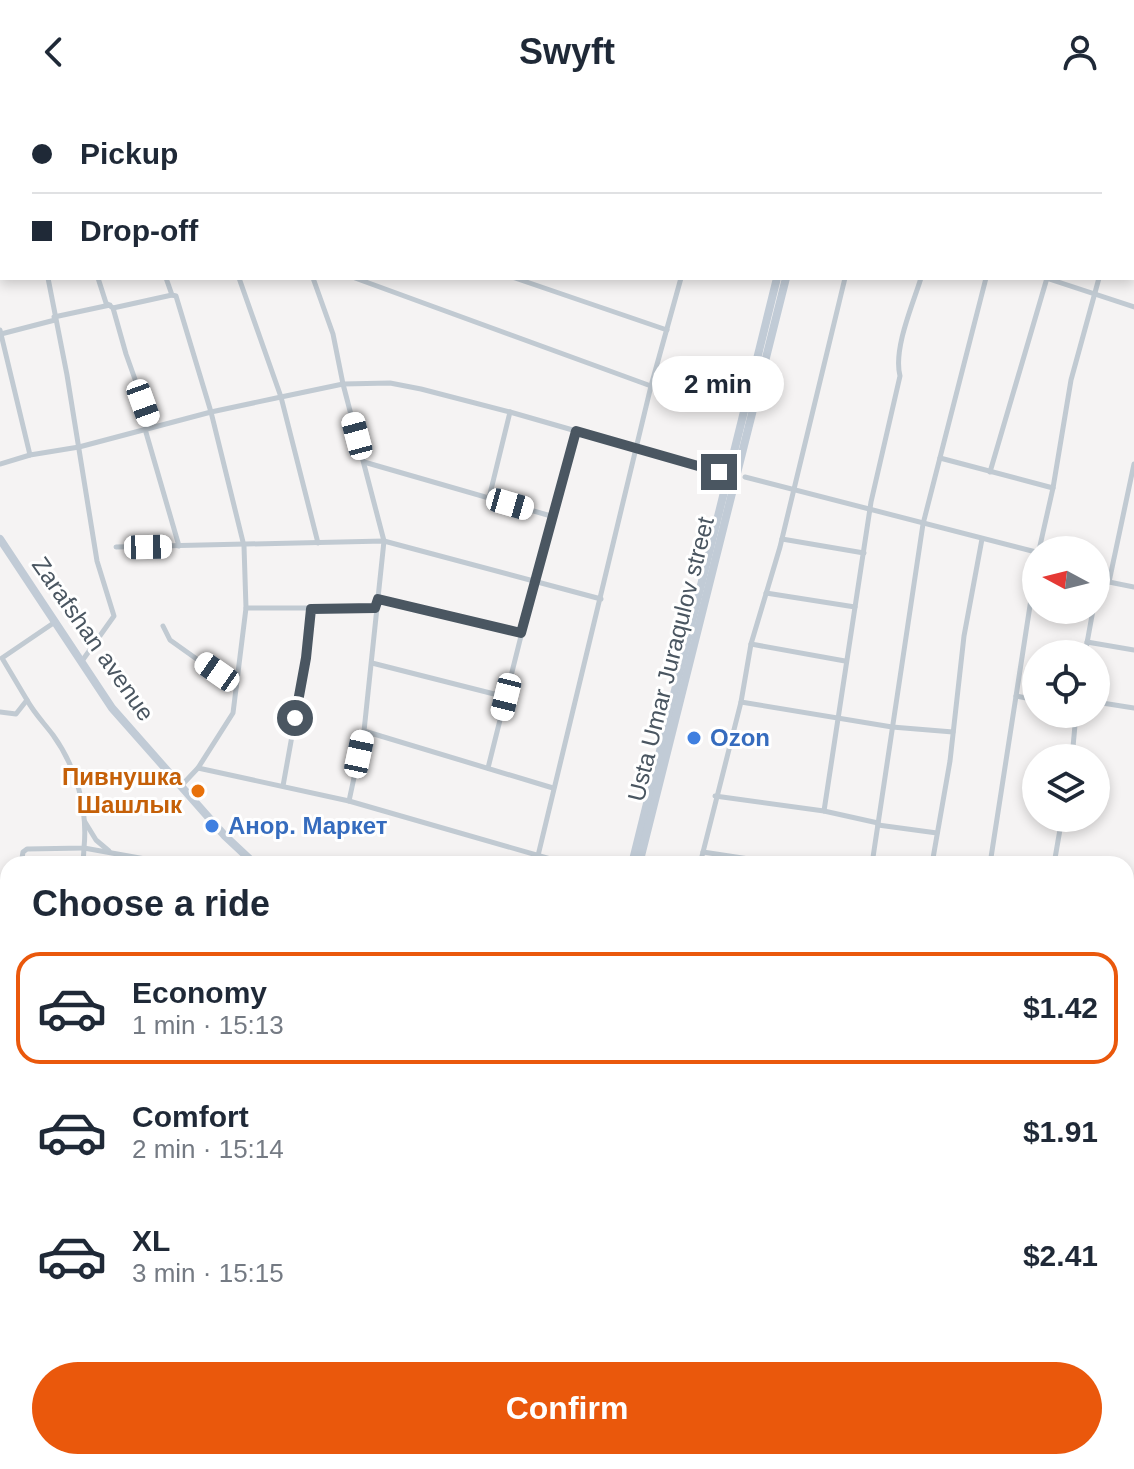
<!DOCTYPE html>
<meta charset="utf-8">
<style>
:root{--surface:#fff;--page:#f6f6f7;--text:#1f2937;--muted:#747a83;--line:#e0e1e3;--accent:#ea580c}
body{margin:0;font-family:Arial,sans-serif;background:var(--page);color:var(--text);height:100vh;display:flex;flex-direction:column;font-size:30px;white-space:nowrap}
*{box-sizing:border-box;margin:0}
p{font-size:26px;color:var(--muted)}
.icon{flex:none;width:44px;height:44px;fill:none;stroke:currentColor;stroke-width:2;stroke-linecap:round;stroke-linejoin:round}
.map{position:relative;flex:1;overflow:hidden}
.details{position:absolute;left:0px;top:752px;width:1134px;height:614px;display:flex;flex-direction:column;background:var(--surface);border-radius:24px 24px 0 0;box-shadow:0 4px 12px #0003}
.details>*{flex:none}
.top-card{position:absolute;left:0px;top:0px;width:1134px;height:176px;box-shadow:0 4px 12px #0003;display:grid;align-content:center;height:176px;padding:0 32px;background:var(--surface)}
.needle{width:52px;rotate:277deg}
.tools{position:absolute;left:1022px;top:432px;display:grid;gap:16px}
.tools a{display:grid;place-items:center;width:88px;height:88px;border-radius:50%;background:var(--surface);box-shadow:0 4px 12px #0003;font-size:40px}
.end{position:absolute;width:36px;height:36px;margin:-18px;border:10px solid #4a5661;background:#fff;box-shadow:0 0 0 4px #fff}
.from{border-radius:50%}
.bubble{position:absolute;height:56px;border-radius:28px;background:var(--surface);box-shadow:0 4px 12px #0003;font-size:26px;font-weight:800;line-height:56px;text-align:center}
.car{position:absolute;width:24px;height:48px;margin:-24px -12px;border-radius:10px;box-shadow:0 0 6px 2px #0007;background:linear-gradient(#fff 24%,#345 0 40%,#fff 0 76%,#345 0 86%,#fff 0)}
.top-card b{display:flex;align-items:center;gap:28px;height:76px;font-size:30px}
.top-card b+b{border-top:2px solid var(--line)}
.top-card i{width:20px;height:20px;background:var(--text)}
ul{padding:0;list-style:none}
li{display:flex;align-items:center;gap:24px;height:112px;margin:0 16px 12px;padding:0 16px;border:4px solid transparent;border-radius:24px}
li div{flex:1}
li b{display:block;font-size:30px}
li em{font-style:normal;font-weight:800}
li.selected{border-color:var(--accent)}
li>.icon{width:72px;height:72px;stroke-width:1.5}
h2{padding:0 32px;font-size:36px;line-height:96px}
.primary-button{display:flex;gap:16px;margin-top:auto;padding:16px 32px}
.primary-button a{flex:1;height:92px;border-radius:48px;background:var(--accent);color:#fff;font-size:32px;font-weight:800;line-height:92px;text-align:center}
header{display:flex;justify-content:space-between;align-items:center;height:104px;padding:0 32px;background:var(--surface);font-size:36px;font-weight:800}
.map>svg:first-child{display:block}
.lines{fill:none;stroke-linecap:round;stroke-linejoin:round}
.street{stroke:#c1cad2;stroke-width:5}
.secondary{stroke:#c1cbd6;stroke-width:8}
.route{stroke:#4a5661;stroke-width:10}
.shop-dot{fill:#3f7fe0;stroke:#fff;stroke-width:3}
.food-dot{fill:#e8710a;stroke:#fff;stroke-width:3}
.labels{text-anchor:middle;stroke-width:6;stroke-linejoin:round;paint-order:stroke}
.street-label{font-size:24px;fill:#4a5661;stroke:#fff}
.shop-label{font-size:24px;font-weight:bold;fill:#366cbe;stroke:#fff;text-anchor:start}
.food-label{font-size:24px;font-weight:bold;fill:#c56008;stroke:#fff;text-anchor:end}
</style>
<header><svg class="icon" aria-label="back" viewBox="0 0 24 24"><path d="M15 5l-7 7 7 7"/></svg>Swyft<svg class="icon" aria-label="person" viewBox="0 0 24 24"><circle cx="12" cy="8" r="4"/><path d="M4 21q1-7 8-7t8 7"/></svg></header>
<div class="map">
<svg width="1134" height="1365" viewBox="0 0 1134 1365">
<rect width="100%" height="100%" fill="#f5f3f3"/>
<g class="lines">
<g class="street">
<polyline points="195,0 195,2"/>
<polyline points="253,0 253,2"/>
<polyline points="527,0 530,2"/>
<polyline points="1056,0 1065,2"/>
<polyline points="37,2 37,0"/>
<polyline points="91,2 91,0"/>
<polyline points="150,2 150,0"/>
<polyline points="666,2 667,0"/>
<polyline points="882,2 883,0"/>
<polyline points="985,2 986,0"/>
<polyline points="1069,2 1070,0"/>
<polyline points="1132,11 1134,0"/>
<polyline points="0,86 2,86"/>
<polyline points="48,174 67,271 97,457 114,512 82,557"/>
<polyline points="98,174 106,199 113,204 126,250 152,323"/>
<polyline points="166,174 172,191 176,192 211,308 244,442 246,504 233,609 198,664 181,682"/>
<polyline points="239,174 281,293 318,439"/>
<polyline points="313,174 333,230 343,280 384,437 364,627 349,697"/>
<polyline points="355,174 651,282"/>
<polyline points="515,174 667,226"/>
<polyline points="1046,174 1134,203"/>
<polyline points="113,204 172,191"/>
<polyline points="54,213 110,201"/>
<polyline points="0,226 30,351"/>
<polyline points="1,230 55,216"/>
<polyline points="145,325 179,442"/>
<polyline points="940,354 1053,384"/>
<polyline points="364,358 551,412"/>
<polyline points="0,360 30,351 79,343 211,308 281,293 343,280 390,279 421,285 510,308 719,368"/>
<polyline points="990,368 1047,174"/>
<polyline points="745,373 1036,448"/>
<polyline points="489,394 510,308"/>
<polyline points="782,435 864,449"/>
<polyline points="116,443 384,437 601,495"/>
<polyline points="1039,446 1053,384 1071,276 1099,174"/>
<polyline points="1096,469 1109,478 1134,483"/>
<polyline points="766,489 855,503"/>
<polyline points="1096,491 1101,479 1109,478 1134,360"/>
<polyline points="378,495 521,529"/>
<polyline points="246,504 375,504"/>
<polyline points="163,522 170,536 236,583"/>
<polyline points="1087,538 1134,546"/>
<polyline points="751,540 845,557"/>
<polyline points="1085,550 1093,506"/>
<polyline points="372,559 506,593"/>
<polyline points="1016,592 1036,596"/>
<polyline points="741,598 892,623 953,628"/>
<polyline points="1096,598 1134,604"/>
<polyline points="0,608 16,610 27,596 2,554 55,518"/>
<polyline points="364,627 553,684"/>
<polyline points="1072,654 1076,610"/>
<polyline points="198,664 349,697 568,760"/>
<polyline points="488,664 551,412 576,327"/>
<polyline points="283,682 306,554 311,505"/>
<polyline points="715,692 824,707 878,719"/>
<path d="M824 707 871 398 900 272C893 245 913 200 921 174"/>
<polyline points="85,718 96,736 109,747"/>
<polyline points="878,721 937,729"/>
<polyline points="703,748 781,760"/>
<path d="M21 760 23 748 27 745 84 744C88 704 76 663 53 631 44 619 34 609 27 596"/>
<polyline points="83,760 84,744 173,760"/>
<polyline points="536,760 651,282 681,174"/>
<polyline points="700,760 741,598 751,540 780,443 845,174"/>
<polyline points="872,760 923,420 986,174"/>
<polyline points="932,760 950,657 964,532 982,435"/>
<polyline points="990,760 1036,463"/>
<polyline points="1054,760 1062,714"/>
<polyline points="1126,869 1134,871"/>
<polyline points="1126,932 1134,933"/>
<polyline points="1126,990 1134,992"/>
<polyline points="0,1031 8,1031"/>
<polyline points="1126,1049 1134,1050"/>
<polyline points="0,1089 8,1109"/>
<polyline points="0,1100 8,1098"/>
<polyline points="1126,1105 1134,1106"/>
<polyline points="0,1169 8,1170"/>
<polyline points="1126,1191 1134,1193"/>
<polyline points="1126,1248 1134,1249"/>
<polyline points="0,1260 8,1261"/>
<polyline points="0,1335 8,1339"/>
<polyline points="167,1358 167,1365"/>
<polyline points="300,1365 305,1358"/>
<polyline points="384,1365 388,1358"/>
<polyline points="746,1365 749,1358"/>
<polyline points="804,1365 806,1358"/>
<polyline points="915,1365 916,1358"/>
<polyline points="1022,1365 1023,1358"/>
</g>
<g class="secondary">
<polyline points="827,2 828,0"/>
<polyline points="836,2 837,0"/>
<polyline points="0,435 112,604 225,732 255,760"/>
<polyline points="632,760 777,174"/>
<polyline points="639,760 786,174"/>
<polyline points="1126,832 1134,833"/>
<polyline points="1126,1149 1134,1151"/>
<polyline points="369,1358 382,1365"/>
<polyline points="47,1365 49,1358"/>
<polyline points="498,1365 502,1358"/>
<polyline points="506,1365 510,1358"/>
<polyline points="957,1365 958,1358"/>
</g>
</g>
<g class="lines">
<polyline class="route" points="295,614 306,554 311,505 375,504 378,495 521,529 576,327 719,368"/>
</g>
<g class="shop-dot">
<circle cx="694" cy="634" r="8"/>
<circle cx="212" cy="722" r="8"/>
</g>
<circle class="food-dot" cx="198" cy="687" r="8"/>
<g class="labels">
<g class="street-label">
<text transform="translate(93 535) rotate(55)" y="8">Zarafshan avenue</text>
<text transform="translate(671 555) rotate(-76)" y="8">Usta Umar Juraqulov street</text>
</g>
<g class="shop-label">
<text x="710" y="642">Ozon</text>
<text x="228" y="730">Анор. Маркет</text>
</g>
<g class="food-label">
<text x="182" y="681">Пивнушка<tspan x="182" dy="28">Шашлык</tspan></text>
</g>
</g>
</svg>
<div class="tools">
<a><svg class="needle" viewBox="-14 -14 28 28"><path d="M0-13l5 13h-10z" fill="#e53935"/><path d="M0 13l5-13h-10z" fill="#747a83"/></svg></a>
<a><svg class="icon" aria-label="locate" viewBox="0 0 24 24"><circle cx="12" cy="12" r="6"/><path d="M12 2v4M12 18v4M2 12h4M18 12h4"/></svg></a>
<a><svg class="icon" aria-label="layers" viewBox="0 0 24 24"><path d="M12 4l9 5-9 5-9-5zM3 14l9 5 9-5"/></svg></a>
</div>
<i class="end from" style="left:295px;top:614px"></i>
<i class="end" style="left:719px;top:368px"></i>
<div class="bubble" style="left:652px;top:252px;width:132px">2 min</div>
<i class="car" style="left:143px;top:299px;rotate:160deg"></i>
<i class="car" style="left:357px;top:332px;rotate:345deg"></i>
<i class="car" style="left:510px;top:400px;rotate:106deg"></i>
<i class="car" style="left:148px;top:443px;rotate:89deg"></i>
<i class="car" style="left:217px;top:568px;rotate:305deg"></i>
<i class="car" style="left:506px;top:593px;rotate:194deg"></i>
<i class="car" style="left:359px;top:650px;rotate:12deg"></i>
<div class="top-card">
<b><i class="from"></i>Pickup</b>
<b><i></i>Drop-off</b>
</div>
<section class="details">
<h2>Choose a ride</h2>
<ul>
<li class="selected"><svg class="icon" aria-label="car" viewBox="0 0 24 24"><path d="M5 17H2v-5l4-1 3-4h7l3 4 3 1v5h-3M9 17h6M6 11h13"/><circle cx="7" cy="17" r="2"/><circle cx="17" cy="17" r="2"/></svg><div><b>Economy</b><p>1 min · 15:13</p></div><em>$1.42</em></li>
<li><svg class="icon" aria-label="car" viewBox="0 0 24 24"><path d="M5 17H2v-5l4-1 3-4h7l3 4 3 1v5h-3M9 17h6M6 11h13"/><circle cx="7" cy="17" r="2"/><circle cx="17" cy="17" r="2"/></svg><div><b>Comfort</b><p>2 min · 15:14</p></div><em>$1.91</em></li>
<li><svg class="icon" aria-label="car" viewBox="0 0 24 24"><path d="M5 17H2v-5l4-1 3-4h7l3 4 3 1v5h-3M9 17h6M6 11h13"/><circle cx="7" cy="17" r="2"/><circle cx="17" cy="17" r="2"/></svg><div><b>XL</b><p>3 min · 15:15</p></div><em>$2.41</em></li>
</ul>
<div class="primary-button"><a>Confirm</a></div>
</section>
</div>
